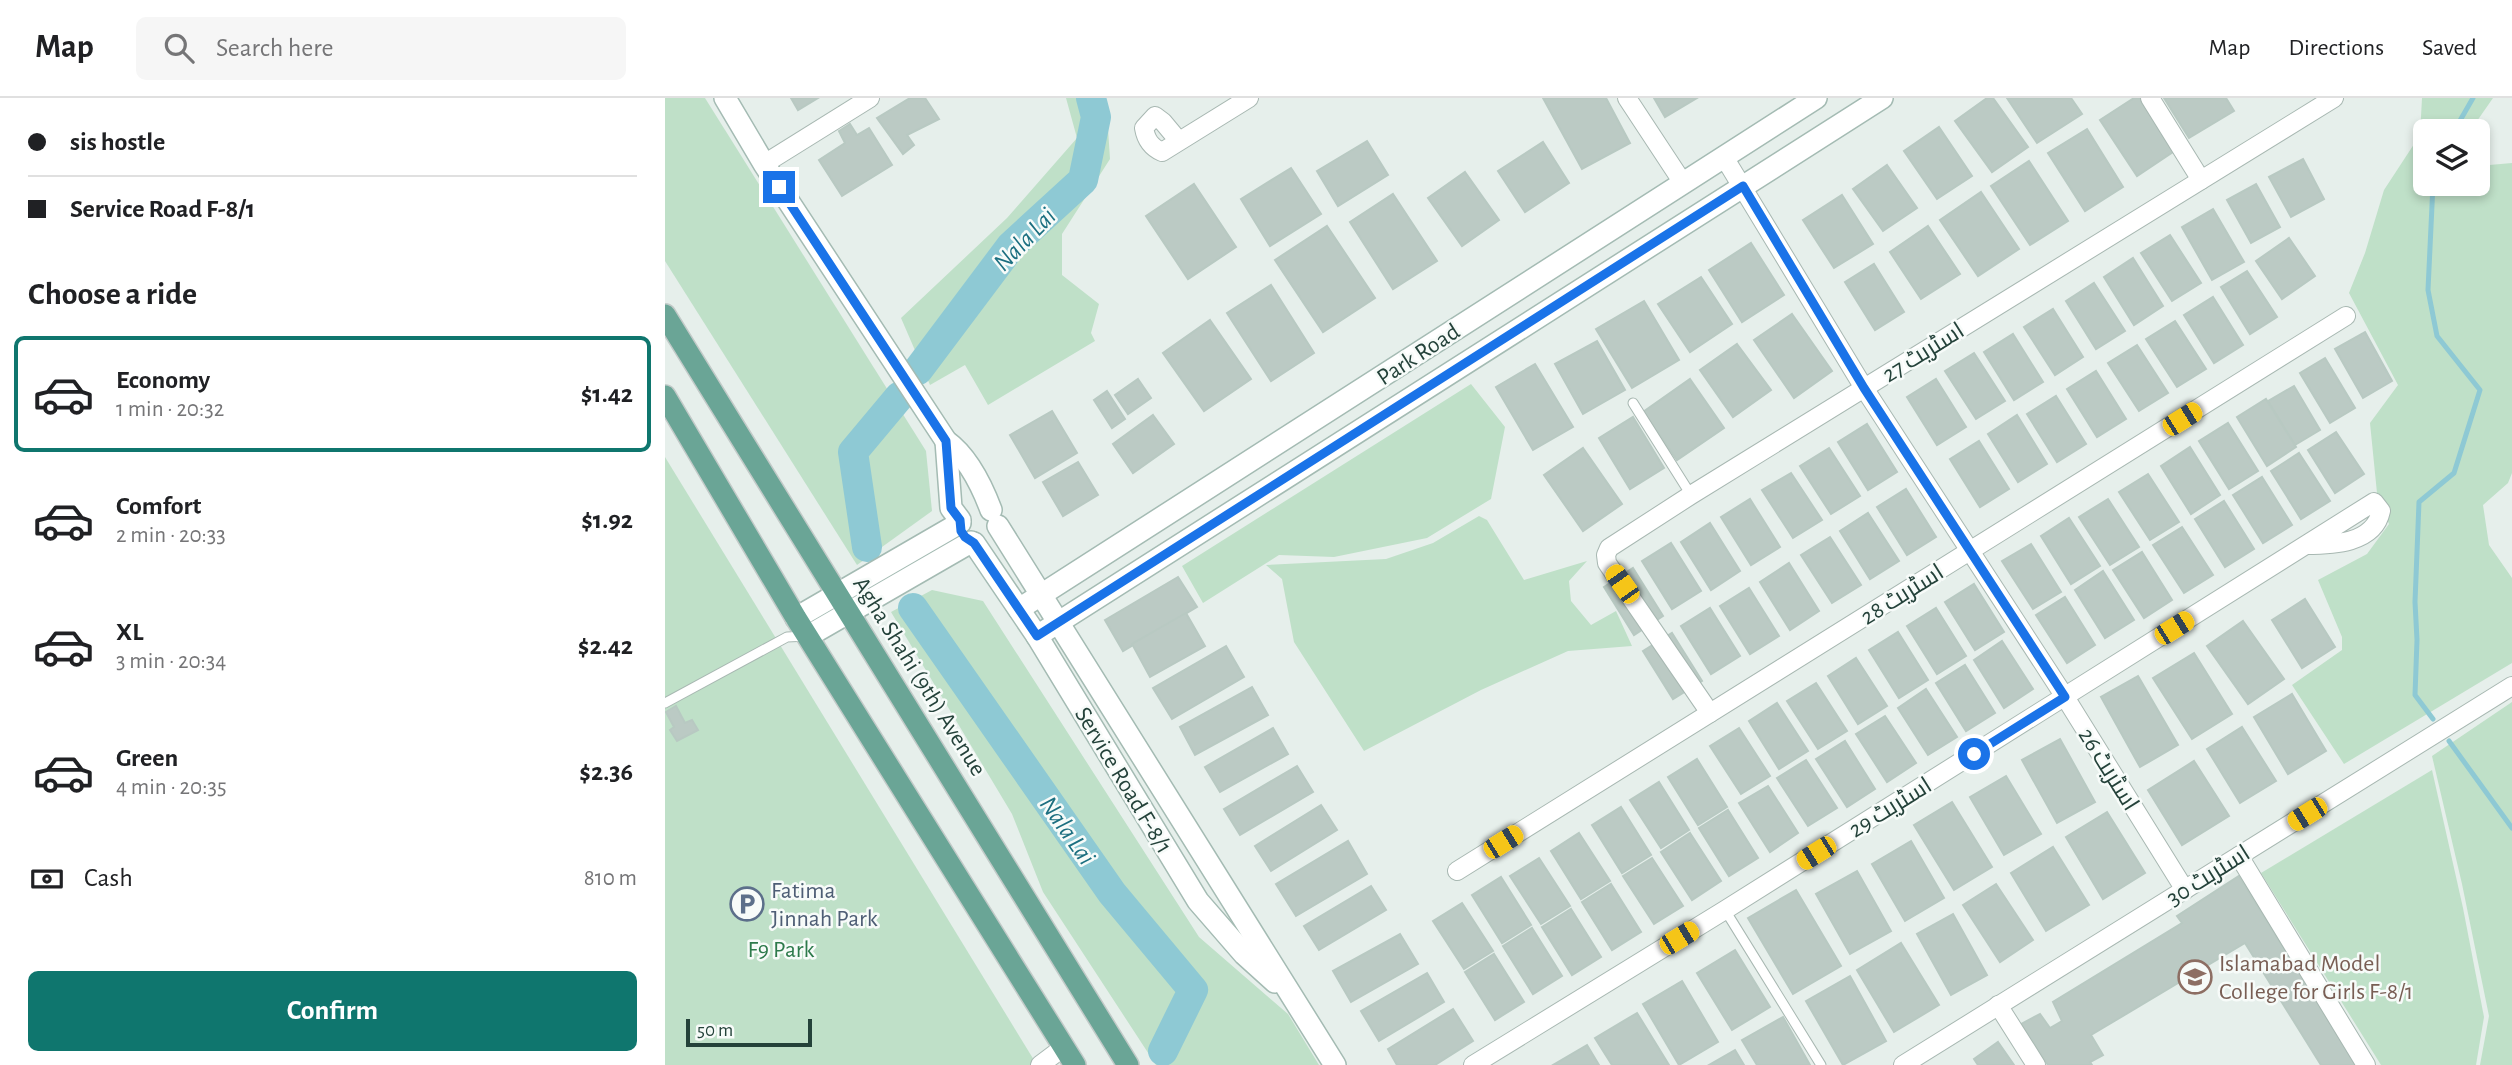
<!DOCTYPE html>
<meta charset="utf-8">
<style>
:root{--surface:#fff;--page:#f6f6f6;--text:#202124;--muted:#757577;--line:#e0e0e0;--accent:#0f766e}
body{margin:0;font-family:"Alegreya Sans",Cairo,sans-serif;background:var(--page);color:var(--text);height:100vh;display:flex;flex-direction:column;font-size:26px;white-space:nowrap}
*{box-sizing:border-box;margin:0}
p{font-size:23px;color:var(--muted)}
.icon{flex:none;width:38px;height:38px;fill:none;stroke:currentColor;stroke-width:2;stroke-linecap:round;stroke-linejoin:round}
.map{position:relative;flex:1;overflow:hidden}
.details{display:flex;flex-direction:column;background:var(--surface);width:665px}
.details>*{flex:none}
.hud{display:grid;align-content:center;height:154px;padding:0 28px;background:var(--surface)}
.fabs{position:absolute;left:1748px;top:21px;display:grid;gap:14px}
.fabs a{display:grid;place-items:center;width:77px;height:77px;border-radius:10px;background:var(--surface);box-shadow:0 4px 10px #0003;font-size:35px}
.scale{position:absolute;left:21px;bottom:18px;width:126px;box-sizing:border-box;padding-left:7px;border:4px solid #24423a;border-top:0;font-size:19px;line-height:24px;white-space:nowrap;color:#24423a;-webkit-text-stroke:5px #f7fbf9;paint-order:stroke}
.end{position:absolute;width:32px;height:32px;margin:-16px;border:9px solid #1a73e8;background:#fff;box-shadow:0 0 0 4px #fff}
.from{border-radius:50%}
.car{position:absolute;width:21px;height:42px;margin:-21px -10px;border-radius:9px;box-shadow:0 0 5px 2px #0007;background:linear-gradient(#f5c518 24%,#345 0 40%,#f5c518 0 76%,#345 0 86%,#f5c518 0)}
.hud b{display:flex;align-items:center;gap:24px;height:66px;font-size:26px}
.hud b+b{border-top:2px solid var(--line)}
.hud i{width:18px;height:18px;background:var(--text)}
ul{padding:0;list-style:none}
li{display:flex;align-items:center;gap:21px;height:116px;margin:0 14px 10px;padding:0 14px;border:4px solid transparent;border-radius:10px}
li div{flex:1}
li b{display:block;font-size:26px}
li em{font-style:normal;font-weight:700}
li.selected{border-color:var(--accent)}
li>.icon{width:63px;height:63px;stroke-width:1.5}
h2{padding:0 28px;font-size:32px;line-height:84px}
.pay{display:flex;align-items:center;gap:18px;height:77px;padding:0 28px;font-size:26px}
.pay p{margin-inline-start:auto}
.cta{display:flex;gap:14px;margin-top:auto;padding:14px 28px}
.cta a{flex:1;height:80px;border-radius:10px;background:var(--accent);color:#fff;font-size:28px;font-weight:700;line-height:80px;text-align:center}
header{display:flex;align-items:center;gap:42px;box-sizing:border-box;height:98px;padding:0 35px;background:var(--surface);border-bottom:2px solid var(--line)}
header strong{font-size:33px}
nav{display:flex;gap:38px;margin-inline-start:auto;font-size:24px}
.search{width:490px;height:63px;background:var(--page);display:flex;align-items:center;gap:18px;box-sizing:border-box;padding:0 24px;border-radius:10px;color:var(--muted);font-size:26px}
main{display:flex;flex:1;min-height:0}
.map>svg:first-child{display:block}
.green{fill:#bfe0c8}
.lines{fill:none;stroke-linecap:round;stroke-linejoin:round}
.stream{stroke:#8ec9d4;stroke-width:5}
.river{stroke:#8ec9d4;stroke-width:30}
.building{fill:#bbcac4;stroke:#b8c9c2;stroke-width:2}
.lane-casing{stroke:#a8b8b2;stroke-width:11}
.street-casing{stroke:#a8b8b2;stroke-width:20}
.secondary-casing{stroke:#a4bbb3;stroke-width:24}
.primary-casing{stroke:#c2cac8;stroke-width:24}
.lane{stroke:#fff;stroke-width:9}
.street{stroke:#fff;stroke-width:18}
.secondary{stroke:#fff;stroke-width:21}
.primary{stroke:#6aa596;stroke-width:21}
.route{stroke:#1a73e8;stroke-width:9}
.labels{text-anchor:middle;stroke-width:5;stroke-linejoin:round;paint-order:stroke}
.street-label{font-size:24px;fill:#24423a;stroke:#f7fbf9}
.service-label{font-size:24px;fill:#4e5e75;stroke:#f7fbf9;text-anchor:start}
.park-label{font-size:24px;fill:#2d7a4b;stroke:#f7fbf9}
.education-label{font-size:24px;fill:#785e54;stroke:#f7fbf9;text-anchor:start}
.water-label{font-size:26px;font-style:italic;fill:#1c6f80;stroke:#f7fbf9}
</style>
<header>
<strong>Map</strong>
<div class="search"><svg class="icon" aria-label="search" viewBox="0 0 24 24"><circle cx="10" cy="10" r="6"/><path d="M15 15l6 6"/></svg>Search here</div>
<nav><a>Map</a><a>Directions</a><a>Saved</a></nav>
</header>
<main>
<section class="details">
<div class="hud">
<b><i class="from"></i>sis hostle</b>
<b><i></i>Service Road F-8/1</b>
</div>
<h2>Choose a ride</h2>
<ul>
<li class="selected"><svg class="icon" aria-label="car" viewBox="0 0 24 24"><path d="M5 17H2v-5l4-1 3-4h7l3 4 3 1v5h-3M9 17h6M6 11h13"/><circle cx="7" cy="17" r="2"/><circle cx="17" cy="17" r="2"/></svg><div><b>Economy</b><p>1 min · 20:32</p></div><em>$1.42</em></li>
<li><svg class="icon" aria-label="car" viewBox="0 0 24 24"><path d="M5 17H2v-5l4-1 3-4h7l3 4 3 1v5h-3M9 17h6M6 11h13"/><circle cx="7" cy="17" r="2"/><circle cx="17" cy="17" r="2"/></svg><div><b>Comfort</b><p>2 min · 20:33</p></div><em>$1.92</em></li>
<li><svg class="icon" aria-label="car" viewBox="0 0 24 24"><path d="M5 17H2v-5l4-1 3-4h7l3 4 3 1v5h-3M9 17h6M6 11h13"/><circle cx="7" cy="17" r="2"/><circle cx="17" cy="17" r="2"/></svg><div><b>XL</b><p>3 min · 20:34</p></div><em>$2.42</em></li>
<li><svg class="icon" aria-label="car" viewBox="0 0 24 24"><path d="M5 17H2v-5l4-1 3-4h7l3 4 3 1v5h-3M9 17h6M6 11h13"/><circle cx="7" cy="17" r="2"/><circle cx="17" cy="17" r="2"/></svg><div><b>Green</b><p>4 min · 20:35</p></div><em>$2.36</em></li>
</ul>
<div class="pay"><svg class="icon" aria-label="cash" viewBox="0 0 24 24"><path d="M3 7h18v10H3z"/><circle cx="12" cy="12" r="2"/></svg>Cash<p>810 m</p></div>
<div class="cta"><a>Confirm</a></div>
</section>
<div class="map">
<svg width="1847" height="967" viewBox="0 0 1847 967">
<rect width="100%" height="100%" fill="#e6efeb"/>
<g class="green">
<polygon points="0,0 40,0 261,353 267,413 192,467 0,163"/>
<polygon points="401,0 441,0 445,61 397,136 397,177 434,206 426,235 430,243 323,307 300,267 265,287 236,220 342,120 412,40"/>
<polygon points="1757,0 1828,0 1805,33 1760,33 1760,86 1813,86 1813,68 1847,65 1847,375 1843,385 1818,407 1824,447 1847,480 1847,565 1679,666 1627,587 1677,552 1677,539 1653,482 1702,456 1724,426 1712,395 1705,325 1733,287 1684,195 1700,155 1719,92 1755,37"/>
<polygon points="806,286 840,329 826,401 762,440 669,459 614,457 538,505 517,468"/>
<polygon points="0,359 372,967 0,967"/>
<polygon points="814,418 822,422 859,482 922,463 904,483 906,503 926,527 951,513 967,548 903,553 816,592 699,653 629,544 617,481 601,467 721,461 768,445"/>
<polygon points="267,492 318,503 534,839 623,916 654,967 491,967 378,794 347,716 226,514"/>
<polygon points="1847,604 1847,967 1815,967 1824,918 1797,786 1767,658"/>
<polygon points="1767,672 1798,810 1819,919 1811,967 1716,967 1596,775"/>
</g>
<g class="lines">
<g class="stream">
<polyline points="1789,33 1808,0"/>
<polyline points="1768,621 1750,597 1752,542 1750,504 1754,404 1789,375 1815,292 1772,238 1763,192 1768,86"/>
<polyline points="1784,643 1847,730"/>
</g>
<g class="river">
<polyline points="253,272 346,148 418,82 431,19 426,0"/>
<polyline points="202,449 188,354 234,299"/>
<polyline points="248,510 447,795 528,892 498,953"/>
</g>
</g>
<g class="building">
<polygon points="126,0 153,0 133,12"/>
<polygon points="245,0 260,0 274,21 242,37 249,47 238,56 212,20"/>
<polygon points="878,0 941,0 965,45 917,71"/>
<polygon points="989,0 1032,0 1000,19"/>
<polygon points="1322,0 1328,0 1363,49 1327,74 1290,23"/>
<polygon points="1342,0 1406,0 1417,16 1372,45"/>
<polygon points="1469,0 1476,0 1511,52 1472,78 1435,22"/>
<polygon points="1499,0 1561,0 1569,13 1524,40"/>
<polygon points="185,26 192,37 204,30 227,67 177,98 154,62 180,45 174,33"/>
<polygon points="1274,29 1307,78 1272,101 1239,53"/>
<polygon points="1422,31 1458,89 1420,113 1383,55"/>
<polygon points="702,43 723,77 673,108 652,73"/>
<polygon points="878,44 904,85 860,114 833,73"/>
<polygon points="1638,61 1659,101 1626,119 1604,79"/>
<polygon points="1364,63 1403,123 1365,147 1326,88"/>
<polygon points="1222,67 1252,110 1218,133 1188,91"/>
<polygon points="626,70 656,116 605,148 576,101"/>
<polygon points="800,74 834,122 797,148 763,100"/>
<polygon points="529,86 571,149 523,181 481,118"/>
<polygon points="1591,86 1615,129 1586,145 1562,102"/>
<polygon points="1316,94 1354,151 1313,178 1275,122"/>
<polygon points="728,96 772,163 728,191 685,124"/>
<polygon points="1177,97 1208,146 1169,170 1138,122"/>
<polygon points="1548,111 1579,164 1547,182 1517,129"/>
<polygon points="662,128 710,200 658,234 610,162"/>
<polygon points="1263,128 1295,176 1256,201 1225,154"/>
<polygon points="1505,137 1536,185 1507,203 1476,155"/>
<polygon points="1624,140 1650,178 1617,201 1591,163"/>
<polygon points="1086,145 1119,197 1077,224 1044,172"/>
<polygon points="1468,160 1498,208 1469,227 1439,179"/>
<polygon points="1209,166 1239,214 1210,232 1180,184"/>
<polygon points="1582,173 1612,219 1585,236 1556,189"/>
<polygon points="1036,179 1067,226 1025,254 993,206"/>
<polygon points="1429,185 1460,233 1431,251 1401,203"/>
<polygon points="606,187 649,255 606,283 562,215"/>
<polygon points="1548,199 1578,247 1549,265 1519,217"/>
<polygon points="979,203 1014,262 967,290 931,231"/>
<polygon points="1388,211 1418,259 1390,277 1359,229"/>
<polygon points="1127,216 1167,273 1129,300 1089,242"/>
<polygon points="545,222 586,281 539,313 498,255"/>
<polygon points="1510,223 1541,271 1512,289 1481,241"/>
<polygon points="1700,234 1727,283 1698,300 1670,251"/>
<polygon points="1348,236 1378,284 1349,302 1319,254"/>
<polygon points="932,243 960,292 918,316 890,266"/>
<polygon points="1072,246 1106,292 1068,319 1035,272"/>
<polygon points="1472,247 1503,295 1474,313 1443,265"/>
<polygon points="1309,255 1340,303 1311,321 1280,273"/>
<polygon points="1660,260 1690,310 1665,325 1635,275"/>
<polygon points="870,266 908,329 868,352 831,289"/>
<polygon points="1431,273 1461,321 1432,339 1402,291"/>
<polygon points="473,281 486,300 463,316 450,297"/>
<polygon points="1025,281 1059,330 1012,362 978,314"/>
<polygon points="1271,281 1301,329 1272,347 1242,299"/>
<polygon points="1629,288 1655,332 1630,347 1603,303"/>
<polygon points="442,293 460,321 447,330 429,302"/>
<polygon points="1391,298 1421,346 1392,364 1362,316"/>
<polygon points="1601,301 1631,349 1602,368 1572,319"/>
<polygon points="387,313 412,355 370,380 345,337"/>
<polygon points="488,317 509,346 468,375 448,346"/>
<polygon points="1352,317 1382,366 1353,384 1323,336"/>
<polygon points="968,319 999,370 965,391 934,340"/>
<polygon points="1563,325 1593,373 1564,391 1534,343"/>
<polygon points="1202,326 1232,374 1203,392 1173,344"/>
<polygon points="1671,334 1699,376 1670,395 1643,352"/>
<polygon points="1314,343 1344,391 1315,409 1285,361"/>
<polygon points="1525,349 1555,397 1526,416 1496,368"/>
<polygon points="918,350 957,406 918,433 879,377"/>
<polygon points="1164,350 1195,398 1166,416 1135,368"/>
<polygon points="1634,355 1665,403 1636,421 1606,373"/>
<polygon points="413,364 433,397 398,418 378,384"/>
<polygon points="1126,375 1157,422 1128,440 1097,392"/>
<polygon points="1483,376 1514,424 1485,442 1454,394"/>
<polygon points="1597,379 1627,427 1598,445 1568,397"/>
<polygon points="1241,391 1271,439 1242,457 1212,409"/>
<polygon points="1085,401 1115,449 1086,467 1056,419"/>
<polygon points="1443,401 1474,449 1445,467 1414,419"/>
<polygon points="1559,403 1589,451 1560,469 1530,421"/>
<polygon points="1203,415 1234,463 1205,481 1175,433"/>
<polygon points="1404,420 1435,468 1406,486 1376,438"/>
<polygon points="1045,425 1075,473 1046,492 1016,444"/>
<polygon points="1517,429 1548,477 1519,495 1488,447"/>
<polygon points="1165,439 1196,487 1167,505 1136,457"/>
<polygon points="1006,445 1036,493 1007,511 977,463"/>
<polygon points="1366,446 1396,494 1368,511 1337,463"/>
<polygon points="1477,454 1507,502 1479,520 1448,472"/>
<polygon points="1124,465 1154,513 1125,532 1095,484"/>
<polygon points="968,470 998,518 969,537 939,489"/>
<polygon points="1438,473 1469,522 1440,540 1410,492"/>
<polygon points="513,479 532,509 458,553 440,522"/>
<polygon points="1309,486 1339,534 1310,552 1280,504"/>
<polygon points="1084,490 1114,538 1085,556 1055,508"/>
<polygon points="1400,499 1430,547 1402,565 1371,517"/>
<polygon points="1640,501 1670,549 1637,570 1607,522"/>
<polygon points="1045,510 1075,558 1046,576 1016,528"/>
<polygon points="1271,510 1301,558 1272,576 1242,528"/>
<polygon points="521,515 540,548 485,579 467,546"/>
<polygon points="1578,523 1619,581 1583,606 1542,548"/>
<polygon points="1233,534 1263,582 1234,600 1204,552"/>
<polygon points="1007,535 1037,583 1008,601 978,553"/>
<polygon points="1337,543 1368,591 1339,610 1309,562"/>
<polygon points="561,548 579,579 507,621 488,590"/>
<polygon points="1529,555 1567,616 1527,641 1488,580"/>
<polygon points="1191,560 1222,608 1193,626 1163,578"/>
<polygon points="1300,567 1330,615 1301,633 1271,585"/>
<polygon points="1473,578 1513,647 1475,669 1436,599"/>
<polygon points="1151,585 1182,633 1153,651 1122,603"/>
<polygon points="587,589 603,617 530,657 515,629"/>
<polygon points="1261,591 1292,639 1263,657 1233,610"/>
<polygon points="1627,596 1661,653 1623,676 1589,619"/>
<polygon points="1112,605 1143,653 1114,671 1084,623"/>
<polygon points="11,608 20,625 27,622 33,632 12,643 5,632 9,629 1,614"/>
<polygon points="1220,618 1251,665 1222,684 1191,636"/>
<polygon points="1577,629 1611,683 1575,705 1542,651"/>
<polygon points="608,630 623,656 555,694 540,669"/>
<polygon points="1074,630 1105,678 1076,696 1045,648"/>
<polygon points="1395,641 1430,704 1392,725 1357,662"/>
<polygon points="1180,643 1210,691 1182,709 1151,661"/>
<polygon points="1032,661 1062,709 1033,727 1003,679"/>
<polygon points="1141,662 1172,710 1143,728 1112,680"/>
<polygon points="1529,663 1564,718 1517,747 1483,692"/>
<polygon points="632,668 648,694 575,737 559,711"/>
<polygon points="1341,678 1376,736 1339,757 1305,699"/>
<polygon points="994,684 1024,732 996,750 965,702"/>
<polygon points="1103,688 1133,735 1105,754 1074,705"/>
<polygon points="1287,704 1327,769 1289,792 1249,727"/>
<polygon points="656,707 672,732 606,773 590,748"/>
<polygon points="956,709 986,757 957,775 927,727"/>
<polygon points="1063,712 1093,760 1064,778 1034,730"/>
<polygon points="1442,714 1480,775 1438,801 1401,739"/>
<polygon points="914,735 945,783 916,801 886,753"/>
<polygon points="1025,735 1056,783 1027,802 996,754"/>
<polygon points="683,743 702,776 631,818 611,786"/>
<polygon points="1246,743 1279,800 1240,823 1207,766"/>
<polygon points="1388,749 1424,807 1381,833 1346,775"/>
<polygon points="874,760 905,808 876,826 845,778"/>
<polygon points="987,760 1018,808 989,826 958,778"/>
<polygon points="1192,773 1226,833 1185,856 1151,796"/>
<polygon points="1574,778 1691,967 1656,967 1580,845 1426,937 1438,957 1425,964 1427,967 1383,967 1356,926 1375,916 1385,930 1397,923 1388,904 1517,825 1512,818"/>
<polygon points="836,779 866,827 837,845 807,797"/>
<polygon points="946,786 976,834 947,852 917,804"/>
<polygon points="1331,786 1368,842 1335,864 1298,807"/>
<polygon points="706,788 721,812 654,852 639,828"/>
<polygon points="1131,792 1176,868 1128,896 1083,820"/>
<polygon points="797,805 828,853 799,871 768,823"/>
<polygon points="906,811 936,859 907,877 877,829"/>
<polygon points="1288,816 1322,877 1286,897 1252,836"/>
<polygon points="867,830 897,878 868,896 838,848"/>
<polygon points="735,836 753,866 686,904 668,873"/>
<polygon points="1236,845 1274,907 1229,934 1192,872"/>
<polygon points="1070,852 1105,909 1067,932 1032,875"/>
<polygon points="829,856 859,904 830,922 800,874"/>
<polygon points="762,875 779,904 714,943 696,913"/>
<polygon points="1185,878 1221,943 1178,967 1141,903"/>
<polygon points="1017,883 1053,944 1014,967 978,906"/>
<polygon points="788,911 808,943 770,967 732,967 723,951"/>
<polygon points="972,915 1004,967 947,967 930,940"/>
<polygon points="1118,919 1145,967 1092,967 1077,942"/>
<polygon points="1333,944 1349,967 1313,967 1309,961"/>
<polygon points="922,947 934,967 888,967"/>
<polygon points="1070,952 1079,967 1044,967"/>
</g>
<g class="lines">
<defs>
<g id="lane">
<polyline points="968,305 1026,397"/>
<polyline points="0,605 122,539 143,538"/>
<polyline points="1060,812 1156,967"/>
</g>
<g id="street">
<polyline points="962,0 1018,85"/>
<polyline points="1485,0 1536,82"/>
<path d="M513 42 498 24 490 18 479 30C481 42 486 49 497 54L584 0"/>
<polyline points="1059,59 1199,290 1400,599 1520,792"/>
<polyline points="99,66 205,0"/>
<polyline points="1045,615 942,465 941,457 944,450 1026,397 1669,0"/>
<polyline points="1574,758 1701,967"/>
<polyline points="792,773 1681,218"/>
<polyline points="1333,907 1371,967"/>
<polyline points="375,967 399,949"/>
<path d="M808 967 1060 812 1709 404 1716 413C1709 446 1667 447 1641 447"/>
<polyline points="1238,967 1847,588"/>
</g>
<g id="secondary">
<path d="M60 0 99 66 281 343C302 358 317 388 326 412"/>
<polyline points="281,343 286,410 295,422"/>
<polyline points="333,428 670,967"/>
<polyline points="309,445 372,538 533,803 579,856 610,884"/>
<polyline points="354,511 1151,0"/>
<polyline points="131,520 295,425"/>
<polyline points="143,538 306,444"/>
<polyline points="372,538 1217,0"/>
</g>
<g id="primary">
<polyline points="0,217 463,967"/>
<polyline points="0,298 131,520 410,967"/>
</g>
</defs>
<use href="#lane" class="lane-casing"/>
<use href="#street" class="street-casing"/>
<use href="#secondary" class="secondary-casing"/>
<use href="#primary" class="primary-casing"/>
<use href="#lane" class="lane"/>
<use href="#street" class="street"/>
<use href="#secondary" class="secondary"/>
<use href="#primary" class="primary"/>
</g>
<g class="lines">
<polyline class="route" points="114,89 281,343 286,410 295,422 296,433 300,439 309,445 372,538 1078,88 1199,290 1400,599 1309,656"/>
</g>
<defs>
<symbol id="parking-ring" viewBox="-11 -11 22 22"><circle r="9.5" fill="#f7fbf9" stroke="#5c6f8a" stroke-width="1.5"/><path d="M-3.5-5.5H1a3.5 3.5 0 0 1 0 7H-1V5.5H-3.5ZM-1-3.4V-.6H.8a1.4 1.4 0 0 0 0-2.8Z" fill="#5c6f8a"/></symbol>
<symbol id="university-ring" viewBox="-11 -11 22 22"><circle r="9.5" fill="#f7fbf9" stroke="#8d6e63" stroke-width="1.5"/><path d="M0-5L7-2L0 1L-7-2ZM-4 1L0 2.5L4 1V4Q0 6-4 4Z" fill="#8d6e63"/></symbol>
</defs>
<g fill-rule="evenodd">
<use href="#parking-ring" x="63" y="787" width="38" height="38"/>
<use href="#university-ring" x="1511" y="860" width="38" height="38"/>
</g>
<g class="labels">
<g class="street-label">
<text transform="translate(1258 254) rotate(-32)" y="8">اسٹریٹ 27</text>
<text transform="translate(753 256) rotate(-33)" y="8">Park Road</text>
<text transform="translate(1237 496) rotate(-32)" y="8">اسٹریٹ 28</text>
<text transform="translate(255 578) rotate(58)" y="8">Agha Shahi (9th) Avenue</text>
<text transform="translate(1444 671) rotate(58)" y="8">اسٹریٹ 26</text>
<text transform="translate(459 682) rotate(59)" y="8">Service Road F-8/1</text>
<text transform="translate(1225 709) rotate(-32)" y="8">اسٹریٹ 29</text>
<text transform="translate(1543 777) rotate(-32)" y="8">اسٹریٹ 30</text>
</g>
<g class="service-label">
<text x="106" y="800">Fatima<tspan x="106" dy="28">Jinnah Park</tspan></text>
</g>
<g class="park-label">
<text x="116" y="859">F9 Park</text>
</g>
<g class="education-label">
<text x="1554" y="873">Islamabad Model<tspan x="1554" dy="28">College for Girls F-8/1</tspan></text>
</g>
<g class="water-label">
<text transform="translate(359 141) rotate(-46)" y="9">Nala Lai</text>
<text transform="translate(403 732) rotate(55)" y="9">Nala Lai</text>
</g>
</g>
</svg>
<div class="fabs">
<a><svg class="icon" aria-label="layers" viewBox="0 0 24 24"><path d="M12 4l9 5-9 5-9-5zM3 14l9 5 9-5"/></svg></a>
</div>
<div class="scale">50 m</div>
<i class="end from" style="left:1309px;top:656px"></i>
<i class="end" style="left:114px;top:89px"></i>
<i class="car" style="left:1517px;top:321px;rotate:58deg"></i>
<i class="car" style="left:957px;top:486px;rotate:325deg"></i>
<i class="car" style="left:1509px;top:530px;rotate:58deg"></i>
<i class="car" style="left:1642px;top:716px;rotate:238deg"></i>
<i class="car" style="left:838px;top:744px;rotate:58deg"></i>
<i class="car" style="left:1151px;top:755px;rotate:238deg"></i>
<i class="car" style="left:1014px;top:840px;rotate:59deg"></i>
</div>
</main>
